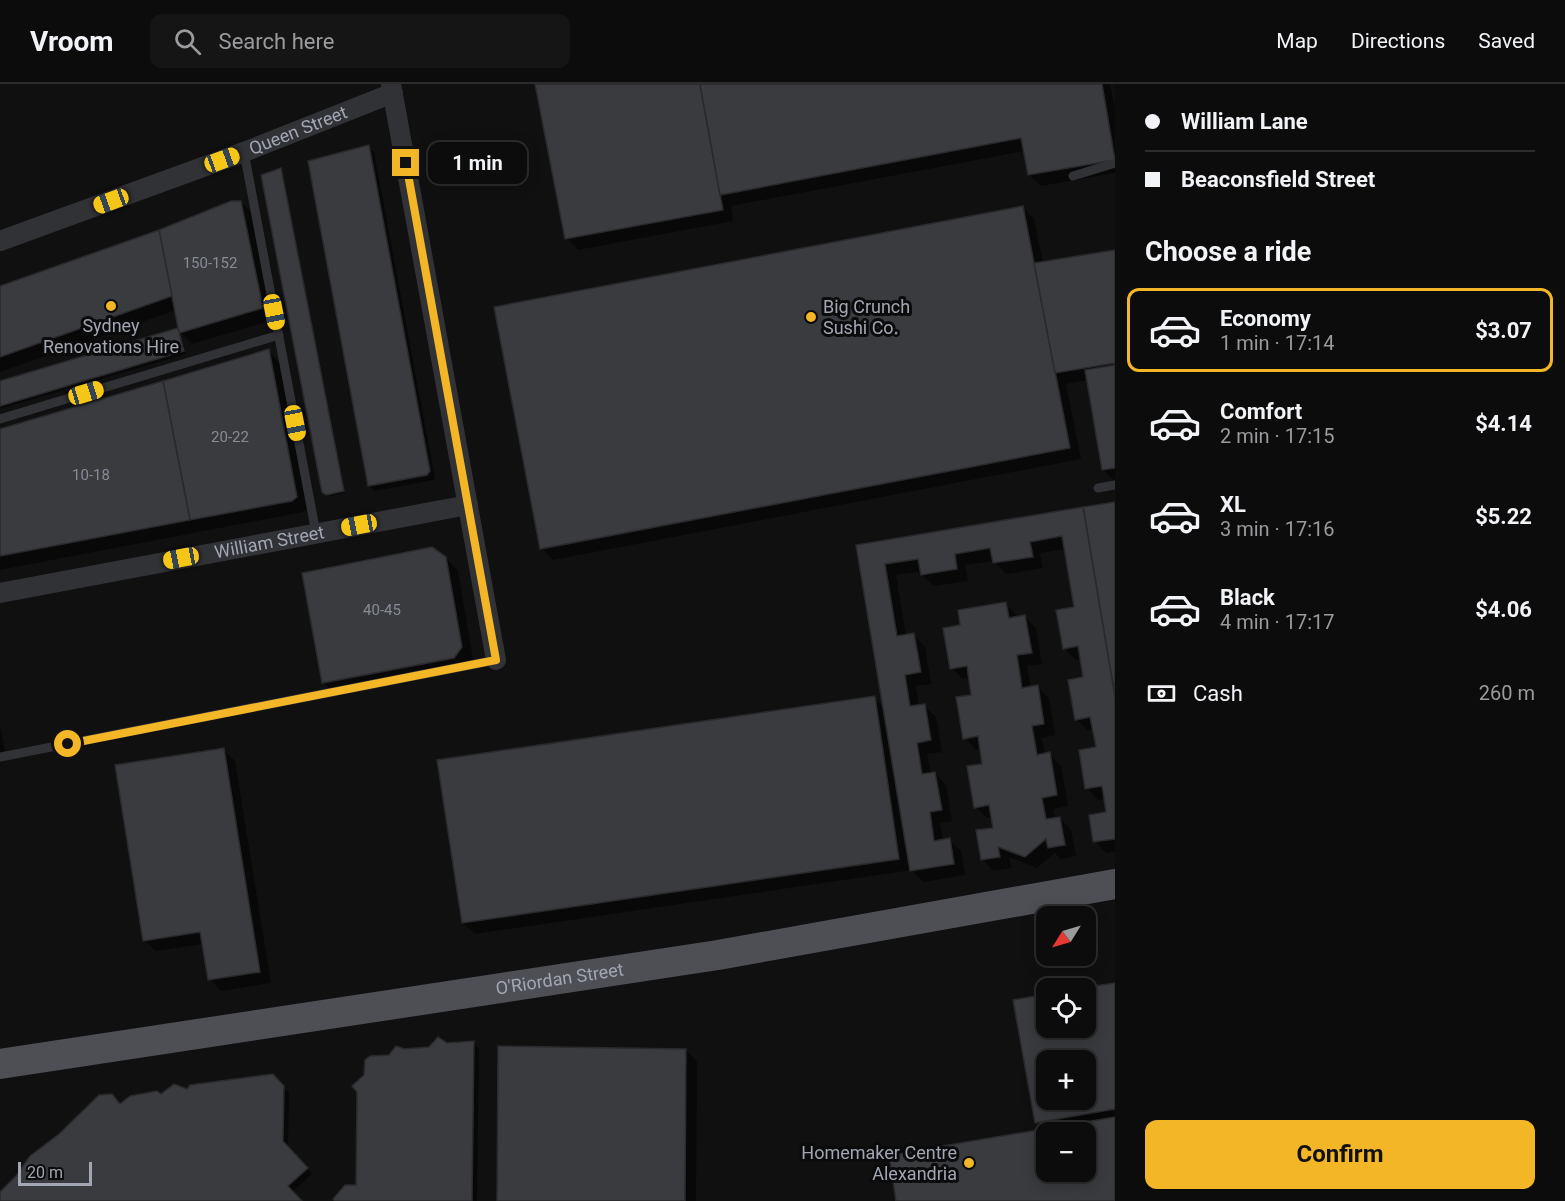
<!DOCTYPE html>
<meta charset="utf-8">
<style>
:root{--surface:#0c0c0d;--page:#151516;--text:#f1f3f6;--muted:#9a9b9d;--line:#2c2c2e;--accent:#f3b627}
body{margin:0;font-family:Roboto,sans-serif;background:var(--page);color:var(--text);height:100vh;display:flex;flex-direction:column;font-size:22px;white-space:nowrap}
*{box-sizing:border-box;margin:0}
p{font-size:20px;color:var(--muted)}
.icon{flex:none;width:33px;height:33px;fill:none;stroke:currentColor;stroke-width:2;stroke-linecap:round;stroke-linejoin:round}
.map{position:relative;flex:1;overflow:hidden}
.side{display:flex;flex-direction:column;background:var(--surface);width:450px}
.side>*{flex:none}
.hud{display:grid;align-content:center;height:132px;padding:0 30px;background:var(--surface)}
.needle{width:39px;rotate:233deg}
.controls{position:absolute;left:1036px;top:822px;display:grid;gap:12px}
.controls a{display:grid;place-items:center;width:60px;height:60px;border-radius:12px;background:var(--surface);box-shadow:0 3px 15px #0003,0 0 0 2px var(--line);font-size:30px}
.scale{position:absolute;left:18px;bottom:15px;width:74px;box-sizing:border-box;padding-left:6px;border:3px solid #a1a6b2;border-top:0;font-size:16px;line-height:21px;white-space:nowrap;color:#a1a6b2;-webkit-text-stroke:4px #0b0b0c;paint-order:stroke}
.end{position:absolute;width:27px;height:27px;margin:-14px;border:8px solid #f3b627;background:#111;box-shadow:0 0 0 3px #111}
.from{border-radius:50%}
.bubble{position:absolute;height:42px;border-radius:12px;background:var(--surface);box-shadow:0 3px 15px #0003,0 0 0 2px var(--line);font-size:20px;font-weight:700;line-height:42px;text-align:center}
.car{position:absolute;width:18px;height:36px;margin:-18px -9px;border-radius:8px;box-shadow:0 0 4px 2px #0007;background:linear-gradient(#f5c518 24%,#345 0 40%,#f5c518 0 76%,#345 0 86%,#f5c518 0)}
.hud b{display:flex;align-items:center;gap:21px;height:57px;font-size:22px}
.hud b+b{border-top:2px solid var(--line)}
.hud i{width:15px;height:15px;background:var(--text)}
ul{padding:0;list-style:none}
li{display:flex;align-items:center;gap:18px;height:84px;margin:0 12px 9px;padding:0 18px;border:3px solid transparent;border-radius:12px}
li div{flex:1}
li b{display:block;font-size:22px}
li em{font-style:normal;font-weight:700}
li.active{border-color:var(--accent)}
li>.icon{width:54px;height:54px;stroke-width:1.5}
h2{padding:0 30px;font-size:27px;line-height:72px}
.pay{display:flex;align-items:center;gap:15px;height:66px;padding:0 30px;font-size:22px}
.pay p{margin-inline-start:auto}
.cta{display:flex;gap:12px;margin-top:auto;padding:12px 30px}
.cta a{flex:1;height:69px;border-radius:12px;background:var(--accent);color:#111;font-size:24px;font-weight:700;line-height:69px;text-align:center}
header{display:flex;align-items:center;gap:36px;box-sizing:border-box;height:84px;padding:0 30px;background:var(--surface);border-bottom:2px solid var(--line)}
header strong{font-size:28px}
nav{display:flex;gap:33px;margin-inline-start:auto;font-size:21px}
.search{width:420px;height:54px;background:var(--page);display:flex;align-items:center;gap:15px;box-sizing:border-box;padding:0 21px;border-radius:12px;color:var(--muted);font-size:22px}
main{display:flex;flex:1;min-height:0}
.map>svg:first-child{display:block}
.shadow{fill:#0007;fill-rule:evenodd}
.building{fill:#3a3b3f;stroke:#2a2a2d;stroke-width:1.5;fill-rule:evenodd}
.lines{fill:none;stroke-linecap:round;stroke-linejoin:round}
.service{stroke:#313236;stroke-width:9}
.minor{stroke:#313236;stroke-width:20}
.primary{stroke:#4d4f55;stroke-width:30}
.route{stroke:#f3b627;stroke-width:8}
.poi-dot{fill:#f3b627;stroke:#0b0b0c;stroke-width:2}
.labels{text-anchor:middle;stroke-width:6;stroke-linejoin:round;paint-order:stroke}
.number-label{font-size:15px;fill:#878b95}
.street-label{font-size:18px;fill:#a1a6b2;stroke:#0b0b0c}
.poi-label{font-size:18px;fill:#a1a6b2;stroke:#0b0b0c;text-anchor:start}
</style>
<header>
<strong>Vroom</strong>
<div class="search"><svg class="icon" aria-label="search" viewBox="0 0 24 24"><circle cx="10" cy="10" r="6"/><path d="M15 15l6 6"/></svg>Search here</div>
<nav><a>Map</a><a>Directions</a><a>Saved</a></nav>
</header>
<main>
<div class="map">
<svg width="1115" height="1117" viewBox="0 0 1115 1117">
<rect width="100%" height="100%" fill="#101011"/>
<g class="shadow">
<polygon points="537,0 1110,0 1115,25 1115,89 1041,102 1029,91 1025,67 731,122 733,137 578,166 567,154"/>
<polygon points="368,63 374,68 435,394 433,396 375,407 369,402"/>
<polygon points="280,85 282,88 345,409 331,412 323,408"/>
<polygon points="241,118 252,130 274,236 192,260 180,248 186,270 0,325 0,298 180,245 176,226 0,288 0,203"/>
<polygon points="1023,124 1034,135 1043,179 1115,167 1115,397 1103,385 1088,296 1066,300 1081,375 553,476 542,464"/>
<polygon points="268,267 280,279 307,425 303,428 0,486 0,346"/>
<polygon points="1115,419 1115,768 1106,769 1095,757 1108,730 1106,715 1098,716 1087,704 1097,664 1094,645 1088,647 1076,635 1085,594 1082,575 1076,576 1064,564 1076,524 1066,465 1040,469 1043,484 1006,490 994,477 965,481 968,497 934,502 922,491 922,487 896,491 906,552 914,551 925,563 931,600 916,602 919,622 924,622 936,633 942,668 927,670 931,690 935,689 946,701 952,737 940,739 943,757 949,756 961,767 965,791 923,798 912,786 475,850 463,839 874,614 884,624 857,462"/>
<polygon points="446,474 458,487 473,575 465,585 335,610 323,598"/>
<polygon points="1006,520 1018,534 1024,532 1036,544 1042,580 1027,582 1031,604 1037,603 1049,614 1055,651 1042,654 1045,671 1049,670 1061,682 1068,722 1053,725 1055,735 1060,734 1071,746 1076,772 1061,775 1055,769 1037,784 1009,773 1011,784 994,787 982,775 994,745 993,734 987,734 975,723 984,681 982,665 976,666 965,654 973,612 970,594 963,595 952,584 962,542"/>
<polygon points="0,641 6,672 0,673"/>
<polygon points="224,666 235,677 271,899 221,907 210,895 204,860 156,867 144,856"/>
<path d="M1115 900V1117H898L1045 1046 1037 1038 1047 912V944H1086V905ZM1047 976H1086V1016H1047ZM1047 1048H1086V1088H1047Z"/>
<polygon points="473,959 479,965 477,1117 337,1117 358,1103 390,972 404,967 447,960"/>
<polygon points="686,966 697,978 696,1117 498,1117"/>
<polygon points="273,992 289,1009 288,1064 312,1090 292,1108 301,1117 0,1117 0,1110 120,1022 162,1011"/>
</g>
<g class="building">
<polygon points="535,0 700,0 723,126 565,155"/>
<polygon points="700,0 1102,0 1115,76 1028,91 1021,54 720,111"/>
<polygon points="369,61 430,387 427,391 368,402 308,77"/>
<polygon points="281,84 344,407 326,411 322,408 261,91"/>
<polygon points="231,117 241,117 263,224 179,249 159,146"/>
<polygon points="1023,122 1070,364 540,465 494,223"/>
<polygon points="159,146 172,212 0,273 0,202"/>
<polygon points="1115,166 1115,279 1055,289 1034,179"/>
<polygon points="178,244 184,267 0,322 0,297"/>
<polygon points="269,265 297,413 292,417 190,436 163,297"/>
<polygon points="1115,281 1115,384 1102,386 1085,286"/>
<polygon points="163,297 190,436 0,472 0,345"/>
<polygon points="1115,418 1115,613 1083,423"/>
<polygon points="1083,423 1115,613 1115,755 1093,758 1089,731 1106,728 1102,702 1085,705 1079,666 1096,663 1090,633 1075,636 1068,596 1083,593 1078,562 1063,565 1056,526 1074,523 1062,452 1030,458 1033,473 993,479 990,464 955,470 957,485 921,491 918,475 885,480 897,552 914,549 921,588 905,591 910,622 925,620 931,656 917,659 922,690 935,688 942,726 930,728 934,757 950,754 954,780 910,787 856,461"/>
<polygon points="432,463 446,473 462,563 454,574 322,599 302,489"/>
<polygon points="1006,518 1009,534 1025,531 1032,569 1017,571 1022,604 1038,601 1044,640 1032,642 1037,671 1050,668 1057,711 1042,714 1046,735 1060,733 1065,761 1048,764 1046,755 1025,773 998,763 1000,773 981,776 976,746 993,744 989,721 974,724 967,682 982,680 978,652 963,655 956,613 971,611 967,582 950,585 943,544 960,541 958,526"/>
<polygon points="875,612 899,775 462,839 437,676"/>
<polygon points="224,664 260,888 208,896 200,848 143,857 115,681"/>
<path d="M1115 899V1025L1035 1039 1013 916 1047 910V944H1086V904H1080ZM1047 976H1086V1016H1047Z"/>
<polygon points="438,953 447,959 474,957 472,1117 335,1117 333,1115 345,1101 356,1101 357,1008 352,1002 364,991 365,976 370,972 389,971 396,962 404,965 429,963"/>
<polygon points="498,962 686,965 685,1117 497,1117"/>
<polygon points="273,990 284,1002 283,1057 308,1084 288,1102 302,1117 0,1117 0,1108 16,1092 30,1072 59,1050 99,1011 112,1010 120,1020 130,1012 157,1007 161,1010 174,1000 187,1005 190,1001"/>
<path d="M1115 1033V1117H896L889 1071ZM1047 1048H1086V1088H1047Z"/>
</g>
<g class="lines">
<g class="service">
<polyline points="244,68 316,449"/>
<polyline points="1073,92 1115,79"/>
<polyline points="0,335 279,251"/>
<polyline points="1098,404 1115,401"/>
<polyline points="0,673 496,576"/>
</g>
<g class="minor">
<polyline points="391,0 496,576"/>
<path id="s1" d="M0 157 244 68 393 9"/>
<path id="s2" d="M0 509 468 421"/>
</g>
<path class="primary" id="s3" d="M0 980 718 871 1115 800"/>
</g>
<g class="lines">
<polyline class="route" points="68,660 496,576 406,79"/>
</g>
<g class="poi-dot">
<circle cx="111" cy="222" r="6"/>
<circle cx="811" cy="233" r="6"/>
<circle cx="969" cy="1079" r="6"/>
</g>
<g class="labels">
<g class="number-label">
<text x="210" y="184">150-152</text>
<text x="230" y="358">20-22</text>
<text x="91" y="396">10-18</text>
<text x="382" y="531">40-45</text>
</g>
<g class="street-label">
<text dy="6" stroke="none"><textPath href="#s1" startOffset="318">Queen Street</textPath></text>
<text dy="6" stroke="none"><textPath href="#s2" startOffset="274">William Street</textPath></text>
<text dy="6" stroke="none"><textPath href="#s3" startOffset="566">O'Riordan Street</textPath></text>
</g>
<g class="poi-label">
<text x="823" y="229">Big Crunch<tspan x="823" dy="21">Sushi Co.</tspan></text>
<text x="111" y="248" text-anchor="middle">Sydney<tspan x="111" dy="21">Renovations Hire</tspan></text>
<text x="957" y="1075" text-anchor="end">Homemaker Centre<tspan x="957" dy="21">Alexandria</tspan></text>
</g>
</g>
</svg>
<div class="controls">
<a><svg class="needle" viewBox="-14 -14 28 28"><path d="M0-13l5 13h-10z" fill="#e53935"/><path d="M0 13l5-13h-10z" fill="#9a9b9d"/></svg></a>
<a><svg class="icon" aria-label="locate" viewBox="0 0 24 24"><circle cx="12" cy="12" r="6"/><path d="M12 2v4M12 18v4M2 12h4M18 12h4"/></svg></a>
<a>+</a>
<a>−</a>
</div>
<div class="scale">20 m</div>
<i class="end from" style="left:68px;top:660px"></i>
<i class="end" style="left:406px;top:79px"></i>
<div class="bubble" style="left:428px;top:58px;width:99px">1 min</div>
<i class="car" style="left:222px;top:76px;rotate:70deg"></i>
<i class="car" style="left:111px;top:117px;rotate:250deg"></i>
<i class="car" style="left:274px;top:228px;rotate:169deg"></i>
<i class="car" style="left:86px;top:309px;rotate:73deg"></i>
<i class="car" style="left:295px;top:339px;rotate:169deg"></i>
<i class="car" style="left:359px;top:441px;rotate:259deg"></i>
<i class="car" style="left:181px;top:474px;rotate:259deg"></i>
</div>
<section class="side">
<div class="hud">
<b><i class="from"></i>William Lane</b>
<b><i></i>Beaconsfield Street</b>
</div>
<h2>Choose a ride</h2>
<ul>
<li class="active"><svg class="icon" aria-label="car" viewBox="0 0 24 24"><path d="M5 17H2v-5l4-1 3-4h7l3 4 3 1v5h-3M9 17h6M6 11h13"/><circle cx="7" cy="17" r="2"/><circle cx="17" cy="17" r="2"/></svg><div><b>Economy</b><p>1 min · 17:14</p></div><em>$3.07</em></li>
<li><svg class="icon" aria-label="car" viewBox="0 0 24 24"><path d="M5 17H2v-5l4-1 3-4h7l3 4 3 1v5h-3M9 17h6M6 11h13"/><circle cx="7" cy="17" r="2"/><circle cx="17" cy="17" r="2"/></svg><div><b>Comfort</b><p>2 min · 17:15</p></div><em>$4.14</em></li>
<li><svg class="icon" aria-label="car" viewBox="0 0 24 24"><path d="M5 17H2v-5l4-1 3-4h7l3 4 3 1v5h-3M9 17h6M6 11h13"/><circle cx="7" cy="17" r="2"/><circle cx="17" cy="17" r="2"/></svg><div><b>XL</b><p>3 min · 17:16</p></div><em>$5.22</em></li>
<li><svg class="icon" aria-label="car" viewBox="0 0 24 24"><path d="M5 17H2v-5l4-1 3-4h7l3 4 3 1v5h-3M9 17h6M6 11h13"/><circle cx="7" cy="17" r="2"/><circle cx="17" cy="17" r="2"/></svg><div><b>Black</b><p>4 min · 17:17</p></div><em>$4.06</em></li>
</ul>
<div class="pay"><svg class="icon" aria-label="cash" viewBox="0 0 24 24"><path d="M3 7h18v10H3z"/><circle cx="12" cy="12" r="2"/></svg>Cash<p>260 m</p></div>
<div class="cta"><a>Confirm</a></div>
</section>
</main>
